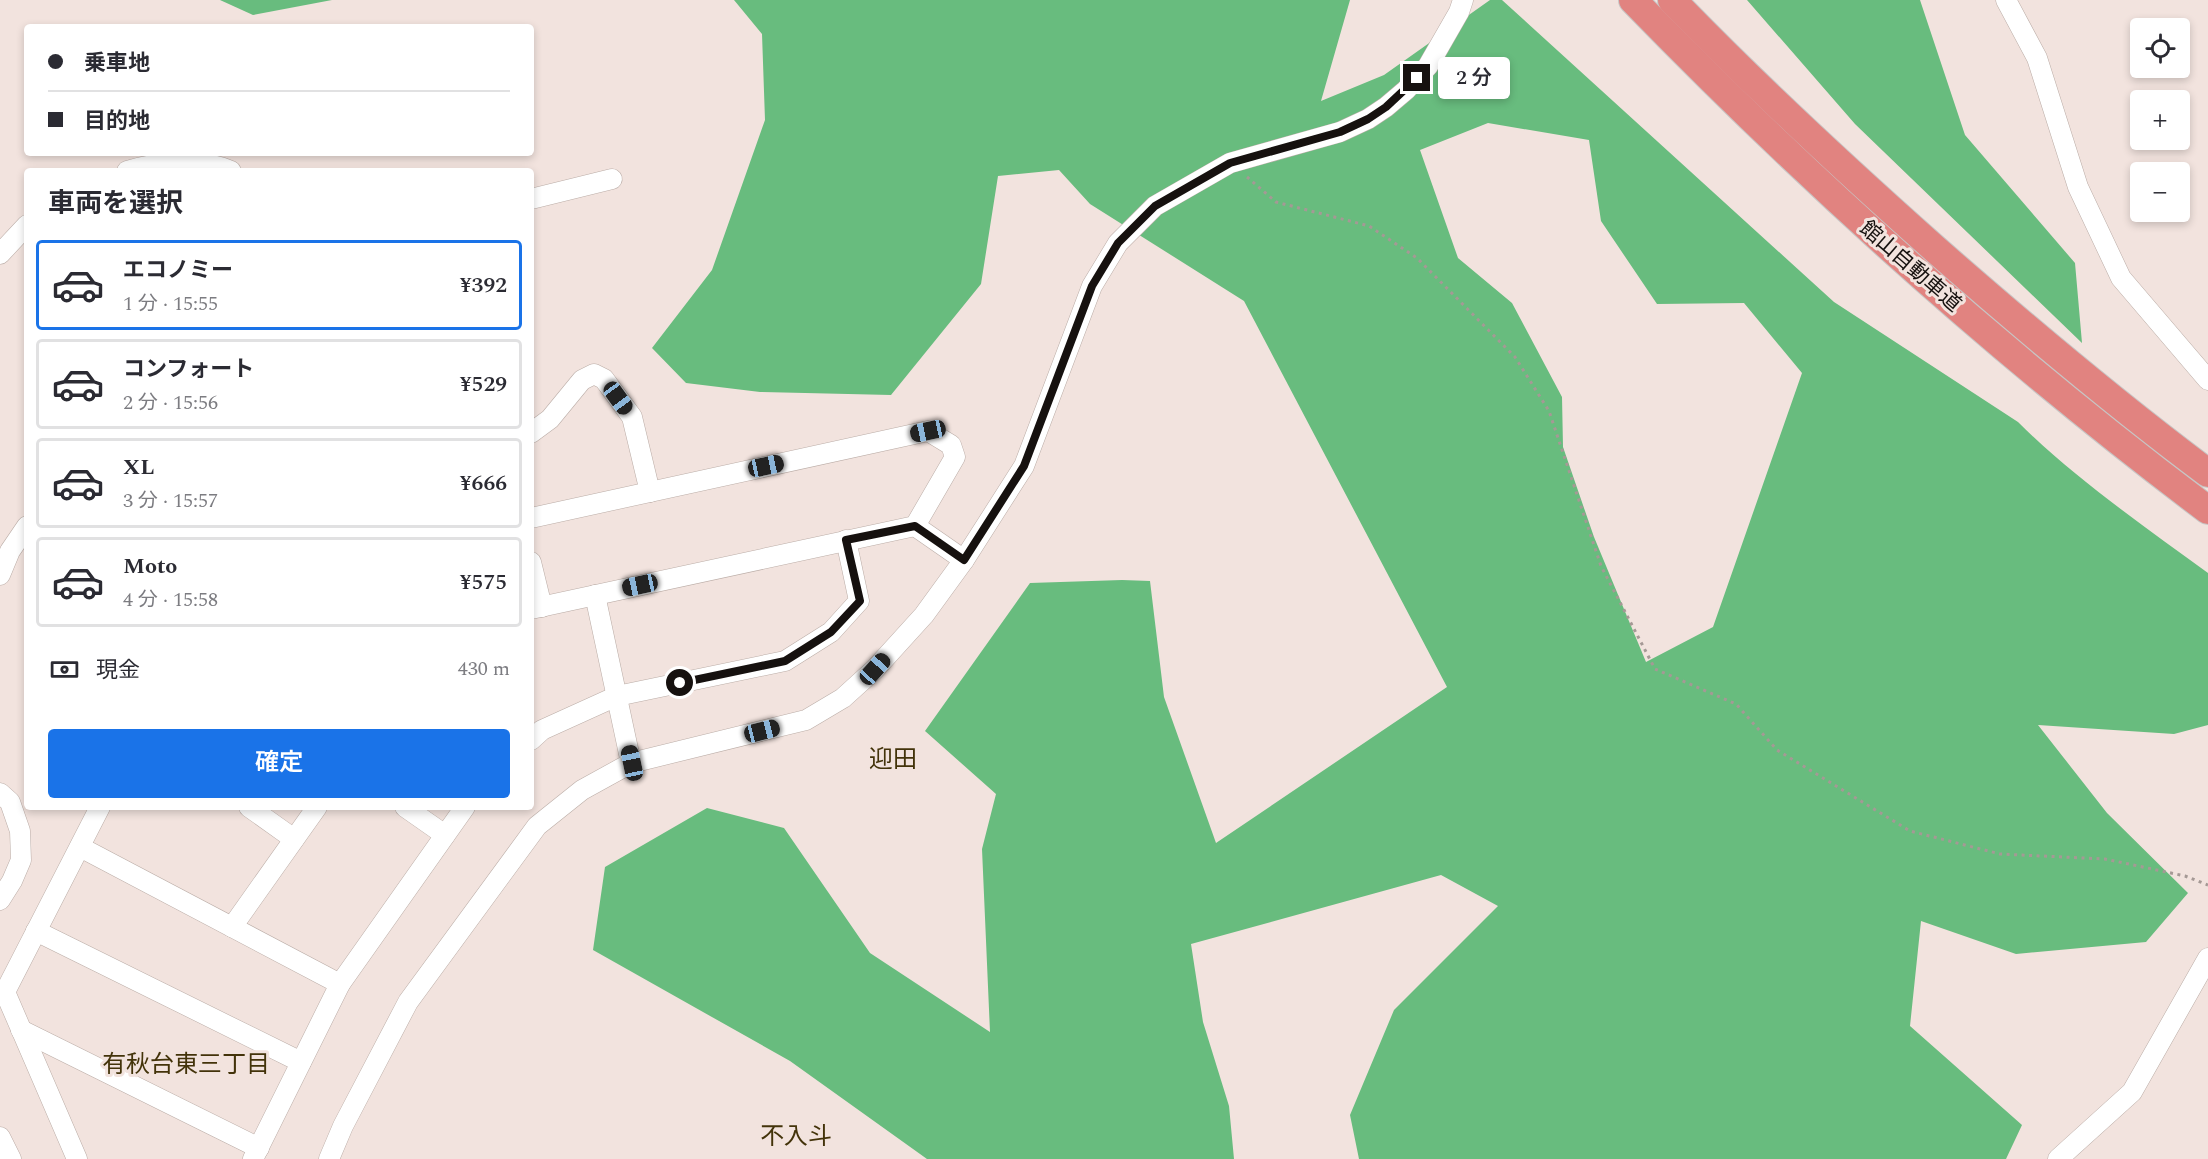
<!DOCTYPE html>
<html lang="ja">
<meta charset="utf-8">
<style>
:root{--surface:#fff;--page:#f7f7f7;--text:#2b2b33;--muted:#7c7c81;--line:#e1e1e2;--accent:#1a73e8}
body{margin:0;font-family:Spectral,"Noto Sans JP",serif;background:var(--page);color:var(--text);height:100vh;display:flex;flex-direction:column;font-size:22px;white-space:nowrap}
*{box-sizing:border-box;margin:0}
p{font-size:20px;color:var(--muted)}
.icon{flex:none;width:33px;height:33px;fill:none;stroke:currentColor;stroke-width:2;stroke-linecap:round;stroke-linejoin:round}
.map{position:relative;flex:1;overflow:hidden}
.drawer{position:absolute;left:24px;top:168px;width:510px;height:642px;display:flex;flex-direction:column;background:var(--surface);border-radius:6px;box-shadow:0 3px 9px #0003}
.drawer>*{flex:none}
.banner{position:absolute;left:24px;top:24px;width:510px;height:132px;border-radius:6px;box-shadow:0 3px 9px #0003;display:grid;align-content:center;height:132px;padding:0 24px;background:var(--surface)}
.fabs{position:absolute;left:2130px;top:18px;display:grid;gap:12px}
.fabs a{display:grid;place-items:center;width:60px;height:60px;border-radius:6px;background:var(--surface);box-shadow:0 3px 9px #0003;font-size:30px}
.end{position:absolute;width:27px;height:27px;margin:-14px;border:8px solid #16110f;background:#fff;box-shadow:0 0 0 3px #fff}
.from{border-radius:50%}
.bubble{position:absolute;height:42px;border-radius:6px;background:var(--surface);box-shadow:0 3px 9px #0003;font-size:20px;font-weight:600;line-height:42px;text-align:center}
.car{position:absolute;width:18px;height:36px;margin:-18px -9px;border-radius:8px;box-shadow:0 0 4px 2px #0007;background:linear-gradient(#222 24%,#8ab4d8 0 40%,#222 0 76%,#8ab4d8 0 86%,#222 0)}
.banner b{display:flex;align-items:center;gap:21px;height:57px;font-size:22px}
.banner b+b{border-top:2px solid var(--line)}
.banner i{width:15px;height:15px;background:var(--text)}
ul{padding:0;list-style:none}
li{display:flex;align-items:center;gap:18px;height:90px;margin:0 12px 9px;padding:0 12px;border:3px solid var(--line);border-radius:6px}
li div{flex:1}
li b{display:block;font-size:22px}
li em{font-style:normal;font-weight:600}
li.selected{border-color:var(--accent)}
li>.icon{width:54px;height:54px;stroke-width:1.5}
h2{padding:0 24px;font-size:27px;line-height:72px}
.pay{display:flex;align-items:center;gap:15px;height:66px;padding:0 24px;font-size:22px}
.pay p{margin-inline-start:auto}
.cta{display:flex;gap:12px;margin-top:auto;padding:12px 24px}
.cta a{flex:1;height:69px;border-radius:6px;background:var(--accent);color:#fff;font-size:24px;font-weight:600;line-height:69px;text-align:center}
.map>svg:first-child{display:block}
.forest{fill:#68bc7e;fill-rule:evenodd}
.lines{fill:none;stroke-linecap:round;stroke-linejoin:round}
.minor-casing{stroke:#bbada7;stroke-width:21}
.highway-casing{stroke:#c7c6c5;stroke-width:30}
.path{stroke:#a59995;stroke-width:3;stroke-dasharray:3 4.5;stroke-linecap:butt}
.minor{stroke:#fff;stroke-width:20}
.highway{stroke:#e18380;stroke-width:28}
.route{stroke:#16110f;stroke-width:8}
.labels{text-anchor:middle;stroke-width:6;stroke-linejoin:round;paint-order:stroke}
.street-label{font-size:21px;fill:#16110f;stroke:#f2e3de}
.quarter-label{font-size:24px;fill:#43330a;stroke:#f2e3de}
</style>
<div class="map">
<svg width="2208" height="1159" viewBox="0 0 2208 1159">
<rect width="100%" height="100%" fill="#f2e3de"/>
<g class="forest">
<polygon points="220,0 332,0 253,15"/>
<path d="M734 0H1350L1321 101 1384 75 1490 0H1502L1834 302 2018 422C2073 477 2145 527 2208 573V725L2174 734 2038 725 2107 813 2188 893 2146 942 2016 954 1921 921 1910 1026 2022 1125 2006 1159H1359L1350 1115 1394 1010 1498 906 1441 875 1191 944 1203 1022 1229 1106 1234 1159H927L790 1061 593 950 605 867 707 808 784 828 870 953 990 1032 982 849 996 794 925 731 1030 583 1122 580 1150 581 1164 697 1216 843 1447 687 1244 301 1090 204 1059 170 998 176 981 284 891 395 760 392 686 383 652 348 712 270 765 120 762 34ZM1488 123 1589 140 1601 221 1657 304 1744 303 1802 373 1713 627 1646 662 1594 537 1563 447 1562 397 1512 303 1458 258 1420 150Z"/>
<polygon points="1747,0 1920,0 1965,135 2075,263 2082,343 1855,124"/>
</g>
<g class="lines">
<defs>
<g id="minor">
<polyline points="2006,0 2037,58 2078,187 2121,278 2208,380"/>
<path d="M127 171C155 162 204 158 231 171"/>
<polyline points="531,199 612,179"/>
<polyline points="0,254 27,225"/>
<polyline points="531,433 550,419 582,380 594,374 604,379 632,417 650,492"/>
<polyline points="531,518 928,431 951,445 955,457 915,526 531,609"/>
<polyline points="915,526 964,560"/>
<polyline points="531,562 542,607"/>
<polyline points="0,575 10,551 27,526"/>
<polyline points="595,595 631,763"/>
<polyline points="531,740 542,730 617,696 785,661 831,632 859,601 846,540"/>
<polyline points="0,793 10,802 20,831 21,860 12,881 0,900"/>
<polyline points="249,807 294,839"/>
<polyline points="405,807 445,835"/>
<polyline points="80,847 340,984"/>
<polyline points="232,927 317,807"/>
<polyline points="36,931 301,1062"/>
<polyline points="21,1030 259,1148"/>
<polyline points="0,1137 11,1159"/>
<polyline points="77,1159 5,992 100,807"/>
<polyline points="253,1159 340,984 465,807"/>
<polyline points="329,1159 343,1126 408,1002 537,826 582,790 631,763 806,720 843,698 875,669 924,615 964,560 1024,466 1092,286 1118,243 1155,206 1230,163 1340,132 1368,119 1386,107 1406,90 1428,66 1459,12 1463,0"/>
<polyline points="2058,1159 2132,1092 2208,958"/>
</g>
<g id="highway">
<path d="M1633 0C1812 184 2003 356 2208 510"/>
<path d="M1672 0C1756 87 1845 169 1935 249 2024 327 2114 403 2208 473"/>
</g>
</defs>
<use href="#minor" class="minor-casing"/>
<use href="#highway" class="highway-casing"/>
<polyline class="path" points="1247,177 1276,202 1369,226 1417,258 1515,357 1549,411 1601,566 1655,669 1736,704 1777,750 1910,831 2000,854 2105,859 2185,876 2208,885"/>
<use href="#minor" class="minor"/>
<use href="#highway" class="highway"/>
</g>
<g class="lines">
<polyline class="route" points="680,683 785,661 831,632 860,601 846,540 915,526 964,560 1024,466 1092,286 1118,243 1155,206 1230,163 1340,132 1368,119 1386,107 1417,78"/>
</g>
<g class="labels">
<g class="street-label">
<text transform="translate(1911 266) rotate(41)" y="7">館山自動車道</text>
</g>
<g class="quarter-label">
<text x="893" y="767">迎田</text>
<text x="186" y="1072">有秋台東三丁目</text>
<text x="796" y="1144">不入斗</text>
</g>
</g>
</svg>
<div class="fabs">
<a><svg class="icon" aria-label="locate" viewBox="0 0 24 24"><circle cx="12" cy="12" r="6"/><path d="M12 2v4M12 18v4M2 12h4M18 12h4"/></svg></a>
<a>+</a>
<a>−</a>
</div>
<i class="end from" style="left:680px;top:683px"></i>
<i class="end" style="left:1417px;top:78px"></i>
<div class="bubble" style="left:1438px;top:57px;width:72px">2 分</div>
<i class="car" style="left:618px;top:398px;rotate:144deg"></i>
<i class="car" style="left:928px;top:431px;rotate:258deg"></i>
<i class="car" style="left:766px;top:466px;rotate:78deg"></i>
<i class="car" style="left:640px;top:585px;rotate:258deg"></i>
<i class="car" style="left:875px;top:669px;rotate:42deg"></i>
<i class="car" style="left:762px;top:731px;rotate:76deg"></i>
<i class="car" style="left:632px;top:763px;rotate:348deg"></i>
<div class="banner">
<b><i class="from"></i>乗車地</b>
<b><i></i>目的地</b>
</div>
<section class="drawer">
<h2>車両を選択</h2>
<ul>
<li class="selected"><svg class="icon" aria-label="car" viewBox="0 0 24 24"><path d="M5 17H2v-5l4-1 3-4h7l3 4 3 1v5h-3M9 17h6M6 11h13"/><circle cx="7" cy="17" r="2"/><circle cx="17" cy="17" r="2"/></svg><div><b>エコノミー</b><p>1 分 · 15:55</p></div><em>¥392</em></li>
<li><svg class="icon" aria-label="car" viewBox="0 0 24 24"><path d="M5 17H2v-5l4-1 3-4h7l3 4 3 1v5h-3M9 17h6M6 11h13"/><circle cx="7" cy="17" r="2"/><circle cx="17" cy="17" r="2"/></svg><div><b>コンフォート</b><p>2 分 · 15:56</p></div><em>¥529</em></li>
<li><svg class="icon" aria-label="car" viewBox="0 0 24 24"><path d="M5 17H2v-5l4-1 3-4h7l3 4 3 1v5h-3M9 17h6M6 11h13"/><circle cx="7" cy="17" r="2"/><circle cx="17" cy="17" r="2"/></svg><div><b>XL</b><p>3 分 · 15:57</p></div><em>¥666</em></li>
<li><svg class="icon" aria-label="car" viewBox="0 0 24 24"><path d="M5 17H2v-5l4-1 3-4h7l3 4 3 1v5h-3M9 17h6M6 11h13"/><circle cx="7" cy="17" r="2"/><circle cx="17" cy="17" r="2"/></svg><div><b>Moto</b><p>4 分 · 15:58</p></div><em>¥575</em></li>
</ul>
<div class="pay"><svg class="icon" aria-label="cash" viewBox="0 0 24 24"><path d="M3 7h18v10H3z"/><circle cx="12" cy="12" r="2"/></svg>現金<p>430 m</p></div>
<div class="cta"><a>確定</a></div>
</section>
</div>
